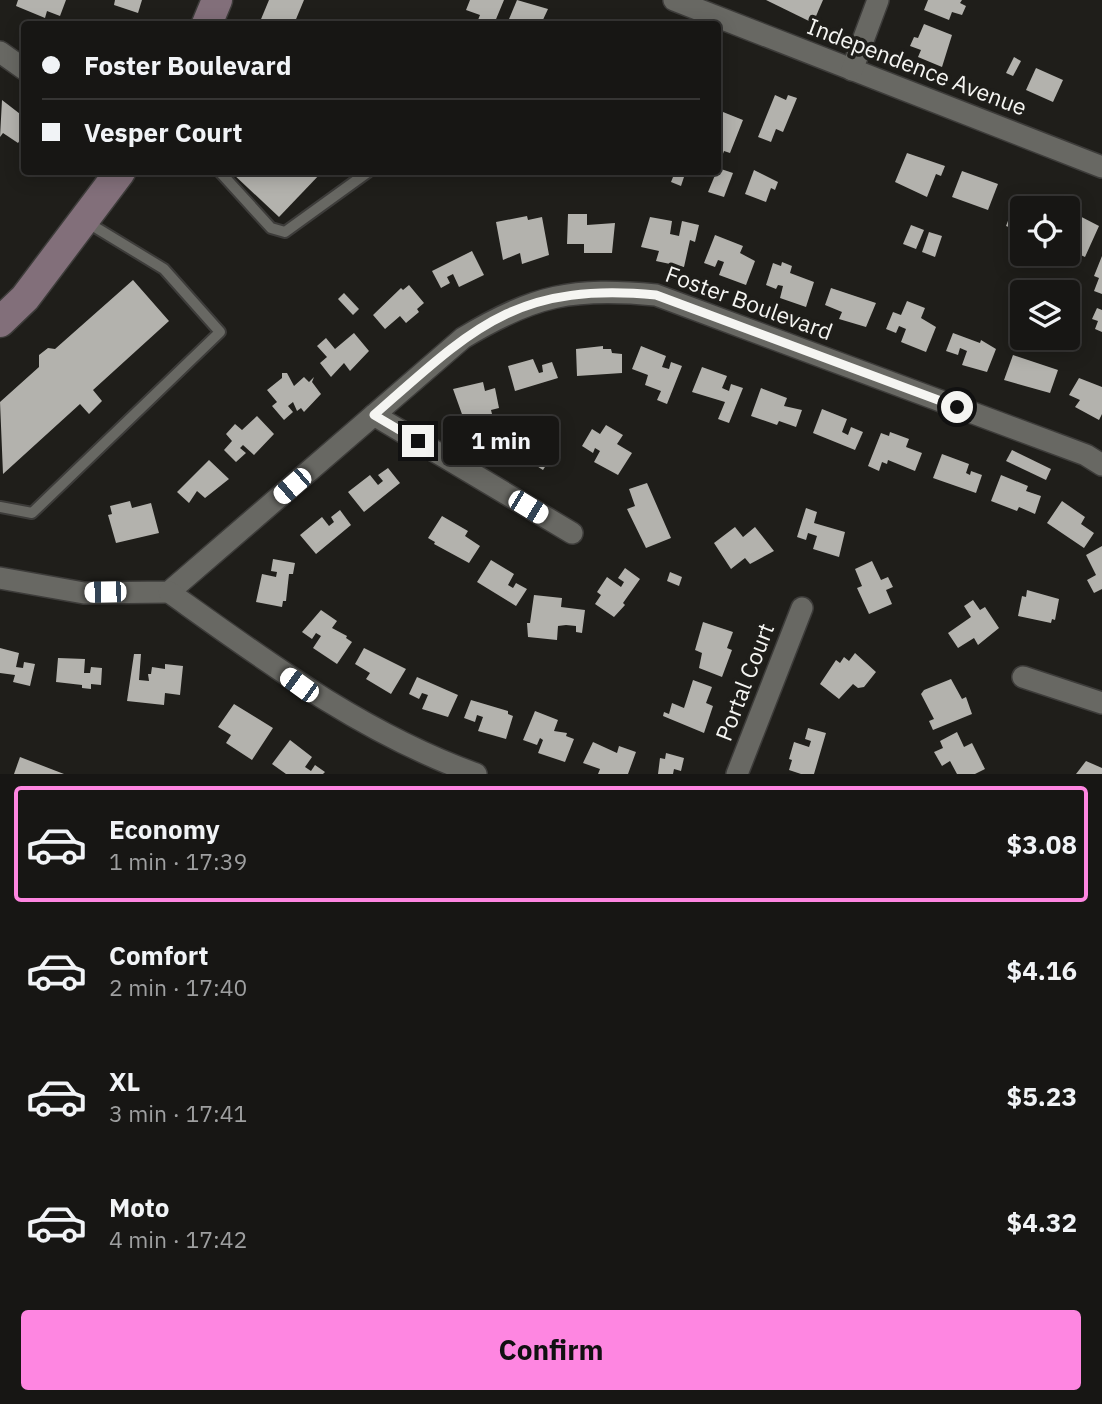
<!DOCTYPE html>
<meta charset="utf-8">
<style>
:root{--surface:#171614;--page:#242322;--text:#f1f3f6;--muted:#9e9fa0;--line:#363534;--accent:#fe86e1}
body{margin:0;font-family:"IBM Plex Sans",sans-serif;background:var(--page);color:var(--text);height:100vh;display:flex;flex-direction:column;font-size:26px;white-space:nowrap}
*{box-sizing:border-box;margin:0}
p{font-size:23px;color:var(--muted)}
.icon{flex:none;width:38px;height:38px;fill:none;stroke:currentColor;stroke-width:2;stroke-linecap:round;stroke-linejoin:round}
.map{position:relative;height:774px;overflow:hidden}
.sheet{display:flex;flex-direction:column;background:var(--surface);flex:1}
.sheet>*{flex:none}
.top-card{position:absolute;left:21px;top:21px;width:700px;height:154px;border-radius:7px;box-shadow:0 4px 18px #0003,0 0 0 2px var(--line);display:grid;align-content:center;height:154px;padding:0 21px;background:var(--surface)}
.fabs{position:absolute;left:1010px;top:196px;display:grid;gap:14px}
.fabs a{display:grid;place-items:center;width:70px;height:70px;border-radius:7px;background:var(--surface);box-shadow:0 4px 18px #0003,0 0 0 2px var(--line);font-size:35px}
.end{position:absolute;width:32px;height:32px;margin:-16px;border:9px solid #f5f5f2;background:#111;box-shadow:0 0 0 4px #111}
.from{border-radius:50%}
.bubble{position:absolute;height:49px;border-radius:7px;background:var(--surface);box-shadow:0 4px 18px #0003,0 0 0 2px var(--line);font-size:23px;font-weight:800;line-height:49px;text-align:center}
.car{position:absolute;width:21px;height:42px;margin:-21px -10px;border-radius:9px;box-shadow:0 0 5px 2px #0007;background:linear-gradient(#fff 24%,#345 0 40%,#fff 0 76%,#345 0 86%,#fff 0)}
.top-card b{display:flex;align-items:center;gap:24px;height:66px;font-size:26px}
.top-card b+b{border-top:2px solid var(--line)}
.top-card i{width:18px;height:18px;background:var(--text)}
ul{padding:12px 0 0;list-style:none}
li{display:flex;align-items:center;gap:21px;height:116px;margin:0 14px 10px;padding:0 7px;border:4px solid transparent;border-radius:7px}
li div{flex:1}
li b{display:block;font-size:26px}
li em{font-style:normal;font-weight:800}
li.active{border-color:var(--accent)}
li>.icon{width:63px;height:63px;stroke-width:1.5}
.action{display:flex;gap:14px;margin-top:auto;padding:14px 21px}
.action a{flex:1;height:80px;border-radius:7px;background:var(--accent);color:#111;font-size:28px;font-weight:800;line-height:80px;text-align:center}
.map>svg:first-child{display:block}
.building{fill:#b3b2ad}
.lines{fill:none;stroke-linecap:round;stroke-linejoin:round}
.service-casing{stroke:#3d3c3a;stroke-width:14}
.minor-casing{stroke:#3d3c3a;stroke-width:24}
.secondary-casing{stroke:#3d3c3a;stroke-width:33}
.service{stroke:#686863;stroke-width:10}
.minor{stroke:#686863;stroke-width:21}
.secondary{stroke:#826f7a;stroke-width:30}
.route{stroke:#f5f5f2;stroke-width:9}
.labels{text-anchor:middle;stroke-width:7;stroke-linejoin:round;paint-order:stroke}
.street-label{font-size:23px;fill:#f5f5f2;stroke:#1f1e1a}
</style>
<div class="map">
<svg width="1102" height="774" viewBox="0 0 1102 774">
<rect width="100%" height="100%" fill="#1f1e1a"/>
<g class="building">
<polygon points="18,0 66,0 60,16 47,11 45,18 16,6"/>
<polygon points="115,0 142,0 138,13 114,5"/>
<polygon points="269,0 304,0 294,24 259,24"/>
<polygon points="470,0 504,0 494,24 486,24 478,20 480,15 466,10"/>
<polygon points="517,0 548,9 541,24 507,24"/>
<polygon points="766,0 823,0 813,23"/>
<polygon points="928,0 962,0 960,3 966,6 962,15 952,12 949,20 924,10"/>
<polygon points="924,24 952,35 942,67 918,57 921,50 910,46 914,37 918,38"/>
<polygon points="1014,57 1021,61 1013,76 1006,73"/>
<polygon points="1036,68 1063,80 1053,102 1026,90"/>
<polygon points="775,95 786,100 788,95 797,98 783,132 776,129 771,142 758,137"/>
<polygon points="2,100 24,117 24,134 18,143 3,133 0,137"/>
<polygon points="718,110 743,120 730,153 724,151 720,162 718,161"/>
<polygon points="907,153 945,166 941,176 936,174 927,197 895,182"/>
<polygon points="718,168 733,173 724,197 708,192"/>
<polygon points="754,170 778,182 775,190 771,188 766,202 745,194"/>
<polygon points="962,171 998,184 988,210 952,197"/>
<polygon points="231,172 322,172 279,217"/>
<polygon points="675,172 685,174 681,186 671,182"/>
<polygon points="1016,200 1044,208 1022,208 1022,232 1006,226"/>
<polygon points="1068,210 1099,226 1085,257 1068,249 1070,243 1068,242"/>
<polygon points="568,214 587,214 587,225 615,223 612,253 584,253 584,244 567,244"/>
<polygon points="527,216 528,220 542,217 549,255 522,264 520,253 503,260 496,222"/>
<polygon points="650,217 672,221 670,234 679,236 682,221 699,225 695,242 690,240 684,267 656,261 659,251 641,247"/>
<polygon points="911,225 924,230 916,249 903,244"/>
<polygon points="929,232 942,236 935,257 922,252"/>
<polygon points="715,235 743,246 740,253 755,261 746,285 719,275 724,262 718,260 715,267 704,263"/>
<polygon points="472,251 484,275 459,287 453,274 447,277 450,283 441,288 432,271"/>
<polygon points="1102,256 1102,294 1094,291 1099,278 1094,276"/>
<polygon points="782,262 792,266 790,273 814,282 806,307 780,298 783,286 778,285 776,289 766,285 773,263 781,266"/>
<polygon points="133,280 169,321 93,390 102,401 89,414 80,404 3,474 0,402 39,367 39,355 48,348 55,349"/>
<polygon points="409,285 424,303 417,309 419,312 406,323 400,316 385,329 373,315 401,288 403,290"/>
<polygon points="831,288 876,303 866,327 839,319 842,312 825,305"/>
<polygon points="344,293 359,309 353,315 338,299"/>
<polygon points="907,301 925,308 921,318 936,327 926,352 901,342 906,329 899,326 896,333 886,329 893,312 901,315"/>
<polygon points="1097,308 1102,310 1102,332 1095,329 1098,321 1092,319"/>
<polygon points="354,333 369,351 350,371 344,363 331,377 320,363 327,357 317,346 326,338 335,349"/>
<polygon points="953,333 980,343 981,340 996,349 987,372 962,365 967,351 960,348 958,355 946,351"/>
<polygon points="603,346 603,349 611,349 612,353 622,354 622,373 577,376 576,349"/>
<polygon points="641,346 666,356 662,367 669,369 671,362 682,366 667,404 657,400 661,391 645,385 648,375 632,369"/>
<polygon points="1013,355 1058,370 1050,393 1004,380"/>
<polygon points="533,359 539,373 543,372 542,365 552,362 558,378 515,391 508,366"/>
<polygon points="702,367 727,376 722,388 729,391 731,384 743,388 729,423 718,419 725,402 692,392"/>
<polygon points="282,373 287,373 294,386 304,377 309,382 314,377 312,382 321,394 304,412 301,408 297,411 293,402 288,406 293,412 284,420 272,406 277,402 267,390 282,378"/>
<polygon points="1079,378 1102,387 1102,414 1099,420 1075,407 1080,400 1069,395"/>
<polygon points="483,382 485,391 495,388 499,408 491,410 495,426 476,430 472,415 463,417 453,389"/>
<polygon points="761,388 787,398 784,406 802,410 796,427 779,421 777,425 751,416"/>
<polygon points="822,409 847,419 842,432 848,435 851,427 863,432 855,450 813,433"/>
<polygon points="257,416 274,434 254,455 243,445 240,448 246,453 236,462 224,450 232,441 226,434 235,424 242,430"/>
<polygon points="531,420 542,426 536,435 557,448 543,470 521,456 528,445 520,440 515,447 505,440 515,424 525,430"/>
<polygon points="606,425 623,435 617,444 632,453 618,475 594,462 600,451 595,448 593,453 582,446 592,429 600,434"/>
<polygon points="890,432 909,439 906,447 922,453 915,471 888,460 887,464 882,462 879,471 868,466 881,433 889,436"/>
<polygon points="1012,450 1051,469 1046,480 1006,461"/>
<polygon points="942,454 969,464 966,473 970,475 971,471 982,475 976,493 933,478"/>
<polygon points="209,460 229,479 205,498 197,491 189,503 177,492"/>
<polygon points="388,468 400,483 364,512 348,492 370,475 378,485 383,481 378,475"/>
<polygon points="1001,475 1028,486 1026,491 1041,496 1035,514 1019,507 1017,511 991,501"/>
<polygon points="647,483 671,538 646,548 627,509 635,506 629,489"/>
<polygon points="130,501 132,508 151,503 159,533 116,543 108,515 112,514 110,506"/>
<polygon points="1062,501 1085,517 1081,524 1094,533 1084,548 1047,523"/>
<polygon points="806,508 817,512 814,523 845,532 839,557 813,549 817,536 808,533 806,540 797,537"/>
<polygon points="340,510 351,525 316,554 300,535 322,517 329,526 334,522 331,517"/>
<polygon points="442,516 468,531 465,536 480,546 469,563 434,544 435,542 428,538"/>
<polygon points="735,527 743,537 755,527 774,551 750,564 745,558 731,569 714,543"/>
<polygon points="1102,546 1102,589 1094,593 1087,580 1096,575 1086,555"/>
<polygon points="273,559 295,563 293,574 289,574 286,601 283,601 282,607 256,602 262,574 276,577 277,572 271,571"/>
<polygon points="491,560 514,574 508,585 513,588 516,583 527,589 516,606 477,582"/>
<polygon points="872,561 881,580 888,577 893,587 886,590 892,604 869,614 857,588 862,586 855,569"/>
<polygon points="625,568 640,579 623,603 625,605 614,617 595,604 601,595 597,592 607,577 621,587 624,582 618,578"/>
<polygon points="670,572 682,577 679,586 667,581"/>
<polygon points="1027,590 1059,599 1055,620 1052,619 1051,623 1018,616 1022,596 1026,597"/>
<polygon points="534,595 562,598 561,607 585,610 582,633 576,632 576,626 566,625 558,626 557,640 528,637 527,623 530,623"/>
<polygon points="973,600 980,610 985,607 999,628 978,645 974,638 958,648 948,633 971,617 964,606"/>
<polygon points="321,610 337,621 332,628 347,636 346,638 352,642 337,664 313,648 321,636 316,633 312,639 302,632"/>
<polygon points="703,622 733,632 727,648 732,650 722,677 699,668 702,653 695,650"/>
<polygon points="0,648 19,653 16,667 23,668 24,662 35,664 30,686 13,682 15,675 0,673"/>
<polygon points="364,648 406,669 391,694 366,679 370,673 355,664"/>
<polygon points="855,653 876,672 864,687 858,688 853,684 839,699 820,684 836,660 840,663 844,657 849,661"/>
<polygon points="134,654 141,654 139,680 149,681 148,674 151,674 152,667 165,669 165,664 183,666 180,695 165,693 164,705 127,701"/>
<polygon points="58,658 85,659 84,673 90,673 91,667 102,668 101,685 91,684 91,689 82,688 82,685 56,682"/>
<polygon points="417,677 458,695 448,717 422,709 428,695 422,693 419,699 409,694"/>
<polygon points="951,679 962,699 966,697 972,714 933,730 929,721 934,719 921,694 924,690"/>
<polygon points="693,680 712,687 706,703 713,706 704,733 663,716 664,712 669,714 672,703 684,708"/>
<polygon points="471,700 508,711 508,714 513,716 506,739 478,731 483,717 477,715 475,722 464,718"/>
<polygon points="234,704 273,728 252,760 226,743 231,735 218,727"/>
<polygon points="535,711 558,720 554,731 567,733 566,736 574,739 565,762 538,753 543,740 540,738 537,745 523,740"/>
<polygon points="808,728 826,733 814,774 801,774 789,770 792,760 789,759 794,742 809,747 811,741 805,739"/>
<polygon points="957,732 964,747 972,743 985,769 975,774 957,774 950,761 942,766 934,752 943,748 940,741"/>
<polygon points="290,740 312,757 305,767 311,771 315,765 325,772 323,774 286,774 272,764"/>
<polygon points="593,742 617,753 619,746 636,752 628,774 598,774 600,769 583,763"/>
<polygon points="666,753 684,758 681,771 674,769 673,774 658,774 660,758 665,759"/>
<polygon points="20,757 64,774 14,774"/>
<polygon points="1086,761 1102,768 1102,774 1076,774"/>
</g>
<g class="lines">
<defs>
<g id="service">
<polyline points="220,172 271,228 285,232 368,172"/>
<polyline points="0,507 32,513 220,332 164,269 85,221"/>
</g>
<g id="minor">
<polyline points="674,0 1102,167"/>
<polyline points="0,52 24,69"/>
<polyline points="852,70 878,0"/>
<polyline points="374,415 572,533"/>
<path d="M0 578 84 593 169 592 463 338C534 295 573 287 656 295L1086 455 1102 465"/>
<path d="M169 592C267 662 362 733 476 774"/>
<polyline points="1023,677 1102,703"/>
<polyline points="737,774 802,608"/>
</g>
<g id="secondary">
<polyline points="207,24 217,0"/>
<polyline points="0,322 25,298 120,172"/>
</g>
</defs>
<use href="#service" class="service-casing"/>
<use href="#minor" class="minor-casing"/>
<use href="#secondary" class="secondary-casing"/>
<use href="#service" class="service"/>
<use href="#minor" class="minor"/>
<use href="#secondary" class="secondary"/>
</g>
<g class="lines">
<path class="route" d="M418 441 374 415C473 328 515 282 656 295L957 407"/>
</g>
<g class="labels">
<g class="street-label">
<text transform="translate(917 67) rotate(21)" y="8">Independence Avenue</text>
<text transform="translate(749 303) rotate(20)" y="8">Foster Boulevard</text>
<text transform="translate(745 682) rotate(-69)" y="8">Portal Court</text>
</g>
</g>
</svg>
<div class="fabs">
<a><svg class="icon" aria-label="locate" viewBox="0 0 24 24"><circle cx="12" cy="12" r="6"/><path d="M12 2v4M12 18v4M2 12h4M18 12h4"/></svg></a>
<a><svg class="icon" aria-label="layers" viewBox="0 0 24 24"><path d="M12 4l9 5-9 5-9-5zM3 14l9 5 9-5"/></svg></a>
</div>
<i class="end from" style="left:957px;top:407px"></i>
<i class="end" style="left:418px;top:441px"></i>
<div class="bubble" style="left:443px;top:416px;width:116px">1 min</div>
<i class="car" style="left:292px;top:486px;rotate:229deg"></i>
<i class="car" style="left:528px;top:507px;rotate:121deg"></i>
<i class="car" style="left:105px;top:592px;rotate:269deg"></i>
<i class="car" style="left:299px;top:685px;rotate:306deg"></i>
<div class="top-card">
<b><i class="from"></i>Foster Boulevard</b>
<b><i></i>Vesper Court</b>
</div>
</div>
<section class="sheet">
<ul>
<li class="active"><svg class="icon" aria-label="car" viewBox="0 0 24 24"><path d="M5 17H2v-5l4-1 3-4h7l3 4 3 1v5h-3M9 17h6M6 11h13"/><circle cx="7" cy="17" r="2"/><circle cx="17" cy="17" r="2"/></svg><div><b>Economy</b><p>1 min · 17:39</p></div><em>$3.08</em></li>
<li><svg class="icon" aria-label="car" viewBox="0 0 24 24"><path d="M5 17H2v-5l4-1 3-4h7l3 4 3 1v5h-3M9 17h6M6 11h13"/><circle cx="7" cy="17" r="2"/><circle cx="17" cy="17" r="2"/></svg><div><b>Comfort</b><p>2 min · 17:40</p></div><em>$4.16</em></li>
<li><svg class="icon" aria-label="car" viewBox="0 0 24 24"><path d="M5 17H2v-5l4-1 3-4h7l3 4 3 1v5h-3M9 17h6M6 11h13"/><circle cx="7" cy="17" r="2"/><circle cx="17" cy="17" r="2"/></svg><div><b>XL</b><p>3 min · 17:41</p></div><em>$5.23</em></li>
<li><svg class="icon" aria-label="car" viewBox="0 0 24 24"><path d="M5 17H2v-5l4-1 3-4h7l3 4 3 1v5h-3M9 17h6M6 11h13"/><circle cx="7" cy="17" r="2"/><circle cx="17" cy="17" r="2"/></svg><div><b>Moto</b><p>4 min · 17:42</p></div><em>$4.32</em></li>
</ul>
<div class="action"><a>Confirm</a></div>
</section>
